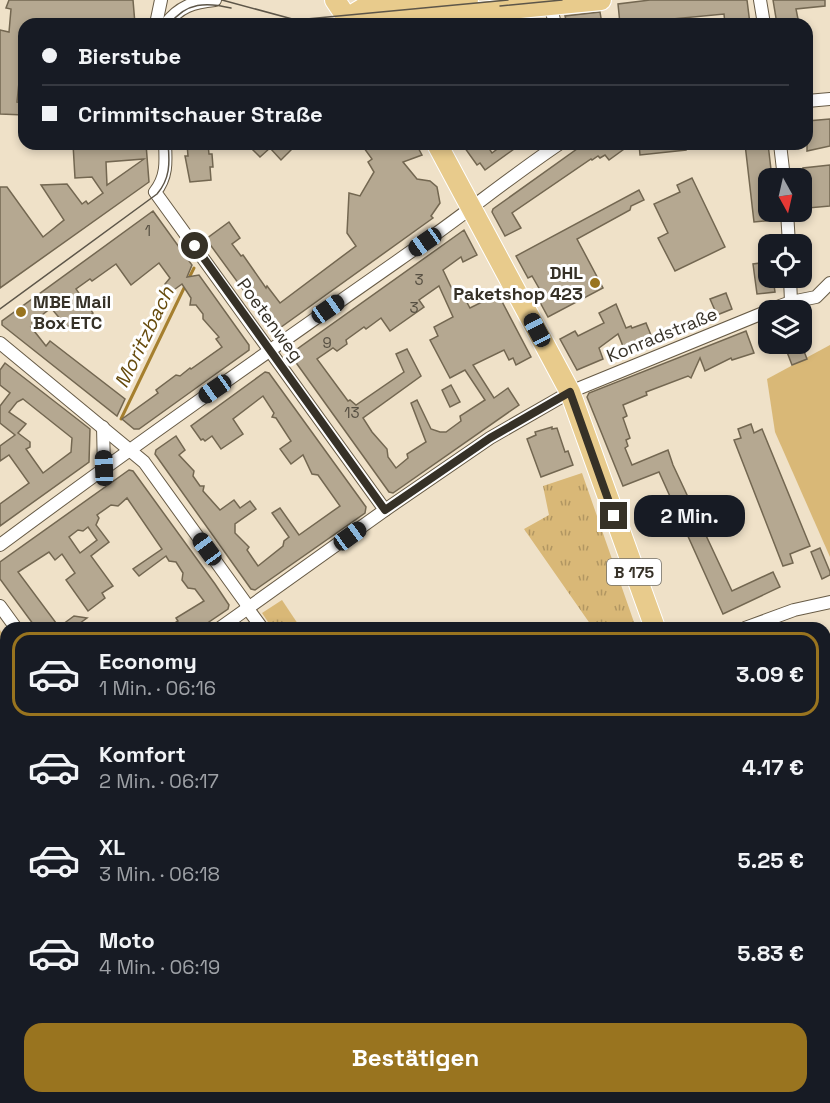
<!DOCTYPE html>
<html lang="de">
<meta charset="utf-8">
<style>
:root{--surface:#171b24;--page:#20242c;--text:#f1f3f6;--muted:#9ea1a6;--line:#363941;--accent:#99741f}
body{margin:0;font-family:"Space Grotesk",sans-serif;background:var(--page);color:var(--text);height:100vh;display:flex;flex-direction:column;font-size:22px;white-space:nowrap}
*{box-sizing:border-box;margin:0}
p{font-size:20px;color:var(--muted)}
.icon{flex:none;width:33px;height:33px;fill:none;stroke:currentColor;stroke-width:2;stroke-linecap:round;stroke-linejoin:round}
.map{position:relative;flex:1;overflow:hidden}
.panel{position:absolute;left:0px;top:622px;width:831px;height:482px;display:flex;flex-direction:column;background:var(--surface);border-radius:18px 18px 0 0;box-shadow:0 3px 9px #0003}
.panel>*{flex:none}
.hud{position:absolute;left:18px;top:18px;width:795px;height:132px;border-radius:18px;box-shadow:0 3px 9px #0003;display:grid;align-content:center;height:132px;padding:0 24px;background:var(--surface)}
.needle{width:39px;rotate:172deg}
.fabs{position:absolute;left:758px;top:168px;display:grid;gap:12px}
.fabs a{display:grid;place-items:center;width:54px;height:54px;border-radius:12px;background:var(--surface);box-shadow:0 3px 9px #0003;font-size:30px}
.end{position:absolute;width:27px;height:27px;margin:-14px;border:8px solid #363127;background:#fff;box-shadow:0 0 0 3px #fff}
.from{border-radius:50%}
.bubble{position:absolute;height:42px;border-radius:18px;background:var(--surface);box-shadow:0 3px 9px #0003;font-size:20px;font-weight:600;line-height:42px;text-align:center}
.car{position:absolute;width:18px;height:36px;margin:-18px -9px;border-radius:8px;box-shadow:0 0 4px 2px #0007;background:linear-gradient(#222 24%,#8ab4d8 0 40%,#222 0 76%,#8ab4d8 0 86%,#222 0)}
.hud b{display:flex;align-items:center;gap:21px;height:57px;font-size:22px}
.hud b+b{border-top:2px solid var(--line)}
.hud i{width:15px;height:15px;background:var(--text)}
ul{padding:10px 0 0;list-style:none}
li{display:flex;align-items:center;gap:18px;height:84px;margin:0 12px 9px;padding:0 12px;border:3px solid transparent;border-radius:18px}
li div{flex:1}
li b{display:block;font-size:22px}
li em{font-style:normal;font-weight:600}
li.current{border-color:var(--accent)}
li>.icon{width:54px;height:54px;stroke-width:1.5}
.primary-button{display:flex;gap:12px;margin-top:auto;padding:12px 24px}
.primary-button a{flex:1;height:69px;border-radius:18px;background:var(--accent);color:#fff;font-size:24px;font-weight:600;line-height:69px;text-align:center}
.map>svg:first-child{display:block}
.park{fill:url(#park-tufts)}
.pitch{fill:#d9b877}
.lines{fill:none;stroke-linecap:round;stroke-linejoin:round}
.stream{stroke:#a57f2e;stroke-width:3}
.building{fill:#b5a891;stroke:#736751;stroke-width:1.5;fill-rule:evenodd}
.street-casing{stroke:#675b46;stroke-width:14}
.secondary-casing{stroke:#675b46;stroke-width:19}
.primary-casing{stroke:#fff;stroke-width:22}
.street{stroke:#fff;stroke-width:12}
.secondary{stroke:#f3e5c5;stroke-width:16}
.primary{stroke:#e8cb8c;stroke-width:20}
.tram{stroke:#5d5649;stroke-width:1.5}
.route{stroke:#363127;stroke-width:8}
.poi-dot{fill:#99741f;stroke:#fff;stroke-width:2}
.labels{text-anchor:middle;stroke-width:6;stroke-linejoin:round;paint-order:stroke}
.number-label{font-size:15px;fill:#564f42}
.shield{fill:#fff;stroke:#726f68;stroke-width:1.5}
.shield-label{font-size:16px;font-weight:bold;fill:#363127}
.poi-label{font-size:18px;font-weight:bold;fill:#363127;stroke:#fff;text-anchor:end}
.street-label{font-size:18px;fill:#363127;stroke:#fff}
.water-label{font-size:20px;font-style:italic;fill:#664b0d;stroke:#fff}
</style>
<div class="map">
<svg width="830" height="1103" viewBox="0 0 830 1103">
<defs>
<pattern id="park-tufts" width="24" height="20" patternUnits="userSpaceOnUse" patternTransform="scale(1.5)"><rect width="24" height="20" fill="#d9b877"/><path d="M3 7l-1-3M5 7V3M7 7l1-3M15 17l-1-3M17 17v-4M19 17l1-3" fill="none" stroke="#b19662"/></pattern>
</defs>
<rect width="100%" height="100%" fill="#efe1c8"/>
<g class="park">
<polygon points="582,473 636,628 593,628 524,529 549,515 543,486"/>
<polygon points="282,600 300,627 300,628 272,628 262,613"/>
<polygon points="0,630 6,638 6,768 0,773"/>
</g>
<polygon class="pitch" points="830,345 830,557 775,432 767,379"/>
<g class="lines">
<g class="stream">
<polyline points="189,278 194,268"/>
<polyline points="121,419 185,286"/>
</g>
</g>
<g class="building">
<polygon points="9,0 133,0 135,24 25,23 17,102 24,103 24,115 0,114 0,30 9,32 11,9 6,8"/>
<polygon points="650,0 747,0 750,24 725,24 724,14 620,24 618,4"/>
<polygon points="773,0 825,0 825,6 796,9 799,24 777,24"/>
<polygon points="600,12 602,24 567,24 565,16"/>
<polygon points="830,119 830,146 807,151 807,121"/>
<path d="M73 144H146L149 182 0 288V187H7L43 237 64 220 41 185 67 184 82 204 86 201 88 204 103 193 92 177 75 178ZM144 159 107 185 106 162Z"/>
<polygon points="187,144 208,144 209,154 212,154 213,167 210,167 211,180 190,182 185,156 188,156"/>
<polygon points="260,144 297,144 281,160 270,148 260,157 253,150"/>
<polygon points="371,144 416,144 422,155 403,162 417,179 430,181 437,187 440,203 431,216 433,218 277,330 272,329 206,239 229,222 240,238 232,244 241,256 243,255 266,288 267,286 280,303 356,246 347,233 349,193 360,196 374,172 368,162 372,159 364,148"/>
<polygon points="462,144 486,144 492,153 504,144 521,144 485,170 480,163 477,165"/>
<polygon points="584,144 631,144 609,160 605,155 600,158 598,156 592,160 591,159 512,213 521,228 505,236 492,212 493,209"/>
<polygon points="639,144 685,144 686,150 640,155"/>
<polygon points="745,144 768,144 772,178 768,178 768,212 775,212 776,220 754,222"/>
<polygon points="830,165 830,206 808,208 808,203 805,203 802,174 804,174 803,168"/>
<polygon points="692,178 725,247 675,271 658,238 668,233 654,204 680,192 677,185"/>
<polygon points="639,190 644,200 631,206 630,210 577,239 603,288 548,317 535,293 540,290 532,276 528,278 516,256"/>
<polygon points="153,211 192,265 187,277 199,275 249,345 249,350 185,396 139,429 134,429 122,419 158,393 156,390 176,375 180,376 190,368 191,369 222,347 216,339 219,337 203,319 203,314 196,305 190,305 191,298 182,284 171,292 165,284 170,278 159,263 131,285 116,264 92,281 90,279 76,289 93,313 84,320 81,316 67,327 51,308 32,323 34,326 31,327 46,346 50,341 125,399 117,416 2,325 2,321"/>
<path d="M464 230 477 255 463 262 461 257 443 270 452 289 458 286 470 308 498 294 531 357 516 365 513 358 509 360 504 350 473 365 494 398 508 388 519 405 393 493 389 492 292 357 293 352ZM439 286 453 317 434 327 438 336 430 340 450 378 465 370 485 400 460 416 461 421 446 432H440L431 429 417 400 411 403 426 442 407 454 408 458 396 468 388 457 387 449 372 432 363 418 421 376 407 349 396 354 404 372 356 405 350 400 348 401 317 359 333 348 337 351 347 344 346 340 364 327 366 329 381 318 390 331 424 307 419 300Z"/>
<polygon points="768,262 768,278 773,278 775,292 757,294 753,264"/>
<polygon points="726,293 732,309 717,315 710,299"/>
<polygon points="616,304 626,328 631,326 632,328 646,323 653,340 625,351 618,334 599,348 603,359 577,370 560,339 575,331 578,336 604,323 599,313"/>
<polygon points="746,331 754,353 732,360 731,358 705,371 700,358 691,378 688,376 646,392 647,395 623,405 627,416 623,418 630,438 626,440 628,446 625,448 632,465 668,450 673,465 732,591 773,572 780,587 723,614 659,472 623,486 587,397 589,393"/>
<polygon points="802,346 807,359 792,365 787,352"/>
<path d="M5 363 90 429 89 462 0 526V504L29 483 9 455 0 461V446L15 435 0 423V406L10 393 0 385V370ZM23 399 72 438 71 452 43 473 26 449 30 447V442L18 433 26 424 9 412 17 402Z"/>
<polygon points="265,372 269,373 366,507 365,513 255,590 251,589 155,454 156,450 176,436 185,450 179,455 194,471 193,476 200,486 204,486 203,491 220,510 234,500 240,508 250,501 256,509 235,524 235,533 249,547 247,550 258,566 283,546 284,541 289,537 272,513 280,508 299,535 340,506 318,475 312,474 303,455 291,464 280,449 291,441 276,418 272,417 274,413 263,396 233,419 243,434 221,449 212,436 205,441 203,439 201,440 191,426"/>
<polygon points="451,385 460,402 450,407 442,390"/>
<polygon points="751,424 754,433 762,429 810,546 790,554 793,563 783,566 734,440 741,438 738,429"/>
<polygon points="552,427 552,429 557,428 565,452 568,451 573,465 541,477 527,439 536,435 535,432"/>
<path d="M129 470 133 471 215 584 229 605 228 609 200 628H167L178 621 176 618 204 601 195 589 188 588 182 580 183 573 176 562 169 561 166 556 139 576 133 569 162 549 127 498 118 506 111 505 97 515 99 518 96 525 109 542 91 556 113 586 102 593 105 598 88 611 66 580 75 573 62 554 55 560 49 552 18 572 59 627 74 616 87 618 73 628H36L0 579V562ZM88 527 97 540 80 553 69 537 78 530 83 531Z"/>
<polygon points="820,548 830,572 830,575 822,579 811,552"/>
</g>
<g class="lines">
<defs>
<g id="street">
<polyline points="549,0 555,24"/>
<polyline points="760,0 764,24"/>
<polyline points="156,24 161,0"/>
<path d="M166 24C179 7 193 2 215 0"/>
<polyline points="807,101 830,99"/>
<path d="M165 144C166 162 167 177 155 192L385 510"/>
<polyline points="780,144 784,178"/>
<polyline points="787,212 789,244"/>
<polyline points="790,278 791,302"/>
<polyline points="769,310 791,302 816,297 830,283"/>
<polyline points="0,343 144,462 245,602 248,609 262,628"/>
<polyline points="103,427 104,468"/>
<path d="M0 545C137 443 276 346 416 248 465 214 510 177 559 144"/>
<polyline points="0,606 16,628"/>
<polyline points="220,628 385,510 490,438 570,392 768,311"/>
<polyline points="745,628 794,610 830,602"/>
<polyline points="0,698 6,706"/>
<polyline points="0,788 6,783"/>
<polyline points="0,1008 6,1004"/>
<polyline points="286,1098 289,1103"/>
<polyline points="600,1098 603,1103"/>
<polyline points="183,1103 190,1098"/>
<polyline points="789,1103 796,1098"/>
</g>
<polyline id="secondary" points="825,1093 830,1100"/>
<g id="primary">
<polyline points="335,0 351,24"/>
<polyline points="347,18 371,23 601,0"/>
<polyline points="347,18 362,9 468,0"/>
<polyline points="437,144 570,392 655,628"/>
<polyline points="492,1103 499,1098"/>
</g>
</defs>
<use href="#street" class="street-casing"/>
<use href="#secondary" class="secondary-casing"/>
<use href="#primary" class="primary-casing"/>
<use href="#street" class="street"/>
<use href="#secondary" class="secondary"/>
<use href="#primary" class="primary"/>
<g class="tram">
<polyline points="222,0 296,20 508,0"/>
<polyline points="500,6 562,0"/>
<path d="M170 24C186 2 207 2 231 8"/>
<path d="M0 309 157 194C170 179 170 163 168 144"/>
</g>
</g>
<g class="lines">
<polyline class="route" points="195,246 385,510 490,438 570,392 614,516"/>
</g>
<g class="poi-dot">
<circle cx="595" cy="283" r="6"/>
<circle cx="21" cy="312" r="6"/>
</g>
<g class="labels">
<g class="number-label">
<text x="148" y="236">1</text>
<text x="419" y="285">3</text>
<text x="414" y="313">3</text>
<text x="327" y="348">9</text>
<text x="352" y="418">13</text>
</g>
<rect class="shield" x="607" y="559" width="54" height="26" rx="4.5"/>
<g class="shield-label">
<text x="634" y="578">B 175</text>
</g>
<g class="poi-label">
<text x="583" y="279">DHL<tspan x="583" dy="21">Paketshop 423</tspan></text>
<text x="33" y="308" text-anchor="start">MBE Mail<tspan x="33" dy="21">Box ETC</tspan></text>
</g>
<g class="street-label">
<text transform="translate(270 320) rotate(54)" y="6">Poetenweg</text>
<text transform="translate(662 335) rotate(-22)" y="6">Konradstraße</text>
</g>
<g class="water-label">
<text transform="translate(144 337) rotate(-64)" y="7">Moritzbach</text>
</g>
</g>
</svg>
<div class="fabs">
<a><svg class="needle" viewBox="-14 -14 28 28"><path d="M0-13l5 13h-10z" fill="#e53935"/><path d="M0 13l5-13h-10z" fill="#9ea1a6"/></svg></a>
<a><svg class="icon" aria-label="locate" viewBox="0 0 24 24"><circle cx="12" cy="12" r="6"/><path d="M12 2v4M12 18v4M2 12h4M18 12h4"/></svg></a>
<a><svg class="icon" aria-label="layers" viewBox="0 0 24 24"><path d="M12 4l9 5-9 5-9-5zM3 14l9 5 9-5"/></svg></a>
</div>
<i class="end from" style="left:195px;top:246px"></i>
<i class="end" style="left:614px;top:516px"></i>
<div class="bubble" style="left:634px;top:495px;width:111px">2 Min.</div>
<i class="car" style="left:425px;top:242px;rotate:235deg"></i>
<i class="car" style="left:328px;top:309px;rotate:55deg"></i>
<i class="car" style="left:537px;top:330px;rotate:332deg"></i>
<i class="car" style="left:215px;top:389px;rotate:235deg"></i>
<i class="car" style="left:104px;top:468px;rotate:358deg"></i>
<i class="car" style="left:350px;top:536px;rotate:54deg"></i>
<i class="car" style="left:207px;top:549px;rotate:324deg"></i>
<div class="hud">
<b><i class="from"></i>Bierstube</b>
<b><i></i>Crimmitschauer Straße</b>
</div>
<section class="panel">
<ul>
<li class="current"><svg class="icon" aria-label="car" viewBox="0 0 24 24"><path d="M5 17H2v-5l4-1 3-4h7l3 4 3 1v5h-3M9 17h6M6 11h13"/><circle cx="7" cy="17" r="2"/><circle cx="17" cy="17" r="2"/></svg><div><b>Economy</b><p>1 Min. · 06:16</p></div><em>3.09 €</em></li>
<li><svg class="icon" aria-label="car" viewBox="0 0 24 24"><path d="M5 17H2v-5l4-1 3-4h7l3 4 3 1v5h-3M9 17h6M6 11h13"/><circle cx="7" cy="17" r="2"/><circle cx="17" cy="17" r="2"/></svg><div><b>Komfort</b><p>2 Min. · 06:17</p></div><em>4.17 €</em></li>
<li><svg class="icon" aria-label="car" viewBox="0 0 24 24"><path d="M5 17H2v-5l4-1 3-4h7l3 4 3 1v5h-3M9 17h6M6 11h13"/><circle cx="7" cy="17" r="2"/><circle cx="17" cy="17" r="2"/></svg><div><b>XL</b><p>3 Min. · 06:18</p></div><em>5.25 €</em></li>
<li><svg class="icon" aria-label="car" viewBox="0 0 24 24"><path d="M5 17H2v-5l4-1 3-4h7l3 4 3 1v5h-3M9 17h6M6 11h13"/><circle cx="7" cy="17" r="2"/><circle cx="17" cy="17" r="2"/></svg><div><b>Moto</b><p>4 Min. · 06:19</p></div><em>5.83 €</em></li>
</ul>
<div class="primary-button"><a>Bestätigen</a></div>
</section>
</div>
